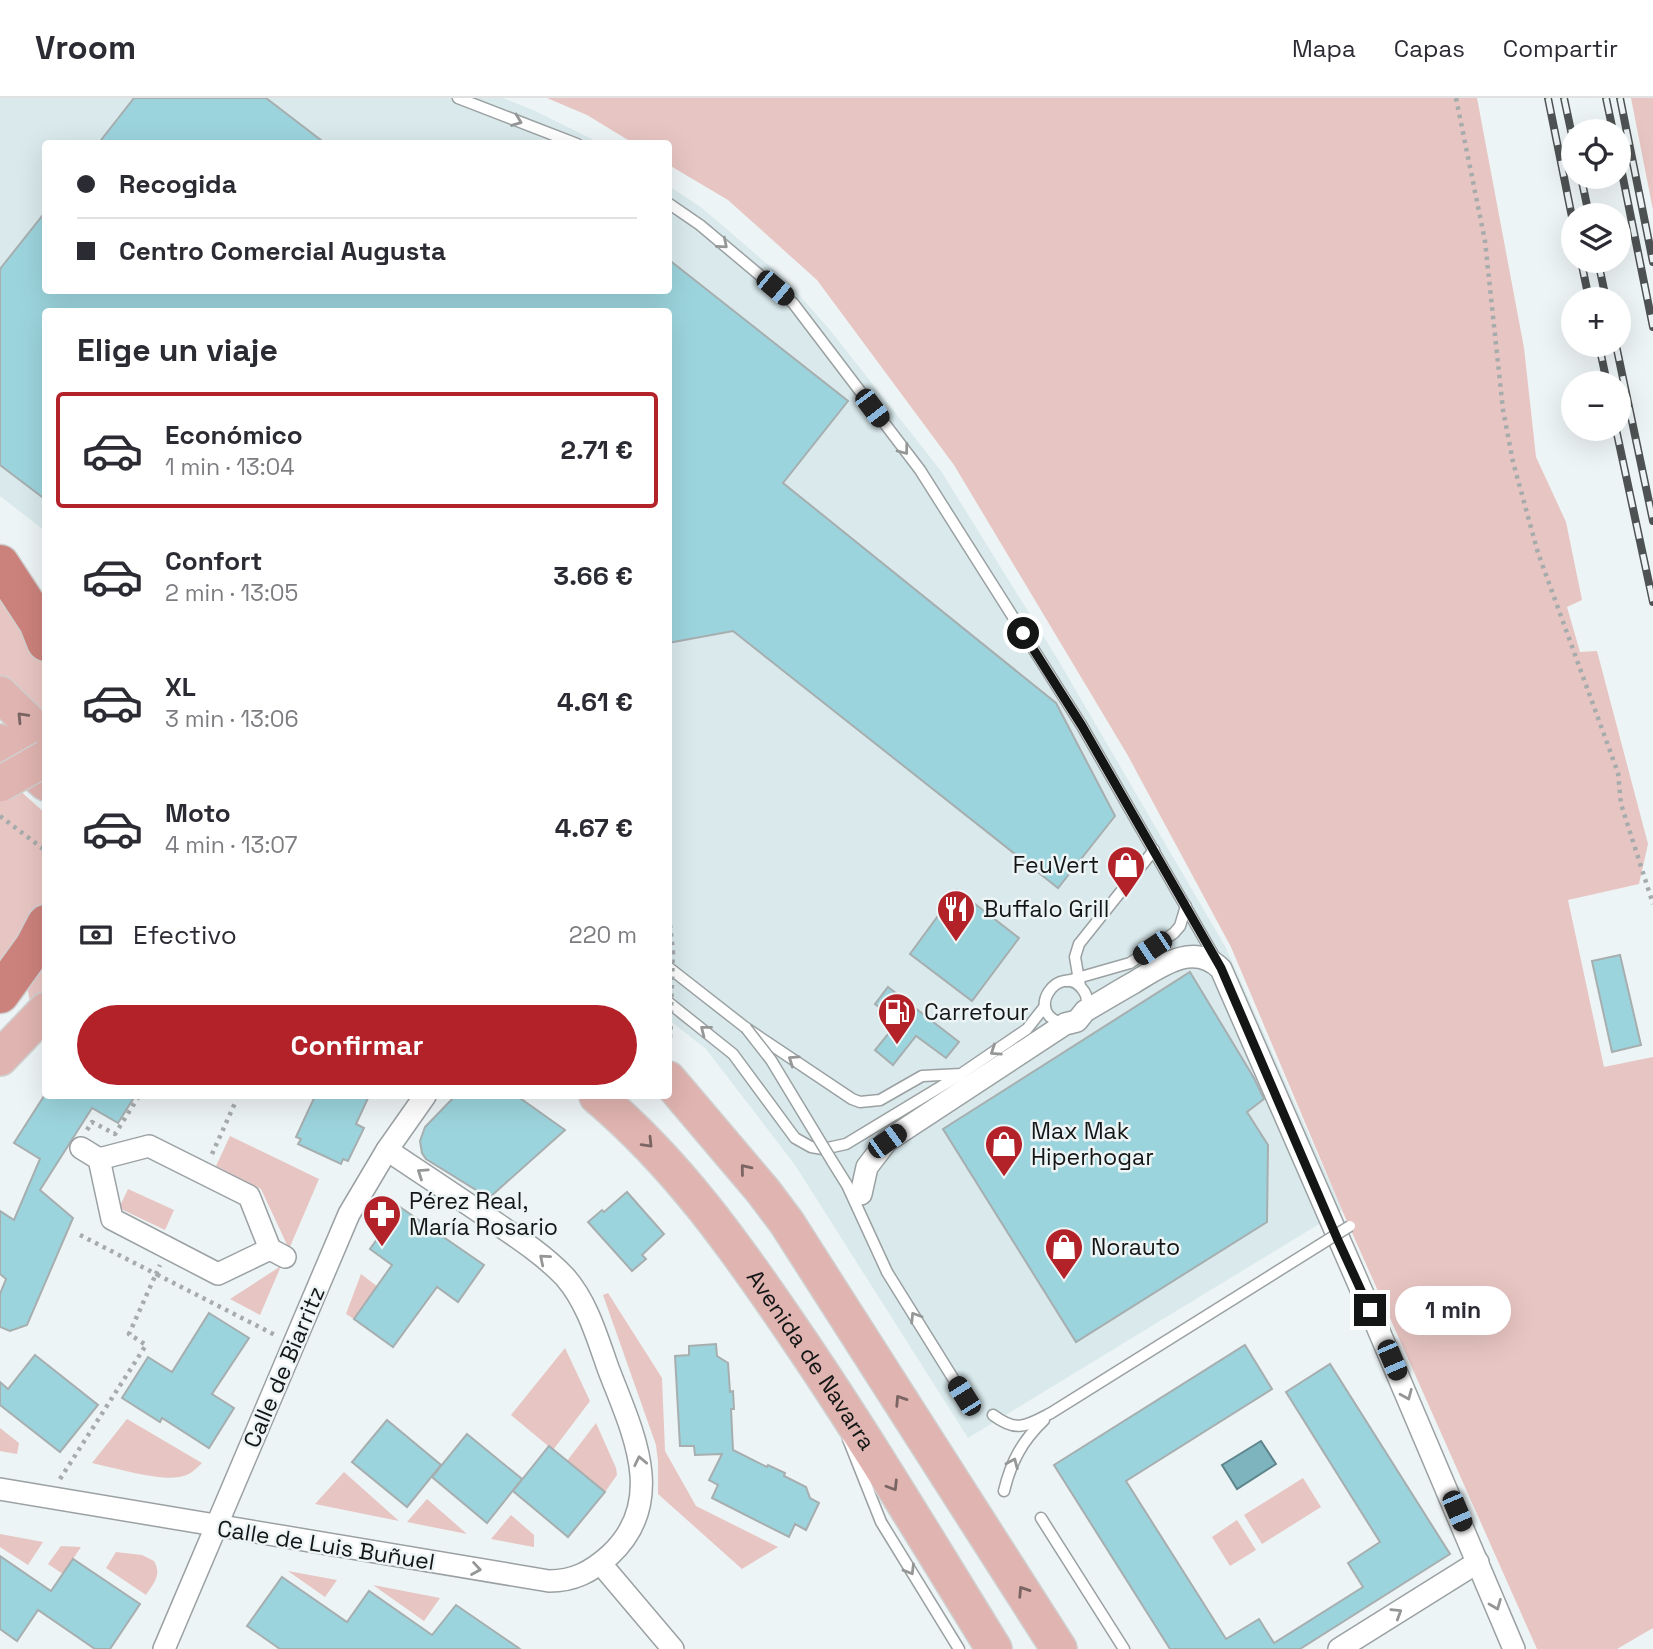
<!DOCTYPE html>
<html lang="es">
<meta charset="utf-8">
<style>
:root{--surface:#fff;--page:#f2f2f3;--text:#2b2b33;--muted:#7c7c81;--line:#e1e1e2;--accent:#b32229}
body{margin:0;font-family:"Space Grotesk",sans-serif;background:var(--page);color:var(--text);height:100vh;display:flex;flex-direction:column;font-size:26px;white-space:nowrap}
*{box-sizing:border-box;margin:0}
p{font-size:23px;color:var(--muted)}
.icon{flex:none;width:38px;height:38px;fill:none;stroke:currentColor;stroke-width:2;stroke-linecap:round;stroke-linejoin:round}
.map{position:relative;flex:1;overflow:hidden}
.panel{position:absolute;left:42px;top:210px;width:630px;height:791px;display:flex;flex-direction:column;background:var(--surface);border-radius:7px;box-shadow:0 7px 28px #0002}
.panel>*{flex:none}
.hud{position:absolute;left:42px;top:42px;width:630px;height:154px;border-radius:7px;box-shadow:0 7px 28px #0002;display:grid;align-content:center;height:154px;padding:0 35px;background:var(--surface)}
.tools{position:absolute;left:1561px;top:21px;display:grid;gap:14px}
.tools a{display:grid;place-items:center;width:70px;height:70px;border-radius:50%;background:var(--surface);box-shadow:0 7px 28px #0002;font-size:35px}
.end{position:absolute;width:32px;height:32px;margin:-16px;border:9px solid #141616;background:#fff;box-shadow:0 0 0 4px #fff}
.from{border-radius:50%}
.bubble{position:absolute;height:49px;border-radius:24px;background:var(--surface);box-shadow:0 7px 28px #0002;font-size:23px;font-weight:700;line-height:49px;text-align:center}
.car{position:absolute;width:21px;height:42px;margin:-21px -10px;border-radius:9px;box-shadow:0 0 5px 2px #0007;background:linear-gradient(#222 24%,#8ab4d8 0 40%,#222 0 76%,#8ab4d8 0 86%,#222 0)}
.hud b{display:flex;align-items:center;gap:24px;height:66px;font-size:26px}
.hud b+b{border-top:2px solid var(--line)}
.hud i{width:18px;height:18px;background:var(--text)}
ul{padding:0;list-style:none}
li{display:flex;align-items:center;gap:21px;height:116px;margin:0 14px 10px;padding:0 21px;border:4px solid transparent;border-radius:7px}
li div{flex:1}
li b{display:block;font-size:26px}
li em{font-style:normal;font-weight:700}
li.selected{border-color:var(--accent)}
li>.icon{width:63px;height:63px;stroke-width:1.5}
h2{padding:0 35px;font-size:32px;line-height:84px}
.pay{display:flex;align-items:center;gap:18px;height:77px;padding:0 35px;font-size:26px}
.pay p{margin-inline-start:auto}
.primary-button{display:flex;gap:14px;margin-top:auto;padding:14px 35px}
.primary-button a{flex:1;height:80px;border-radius:42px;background:var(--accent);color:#fff;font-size:28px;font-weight:700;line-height:80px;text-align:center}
header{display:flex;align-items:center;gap:42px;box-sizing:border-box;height:98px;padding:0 35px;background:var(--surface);border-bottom:2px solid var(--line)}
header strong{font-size:33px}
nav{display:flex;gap:38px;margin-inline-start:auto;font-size:24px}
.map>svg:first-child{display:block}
.built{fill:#d9e9ec}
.green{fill:#e7c5c2}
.water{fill:#7db4bd;stroke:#5e858b;stroke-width:2}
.building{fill:#9cd4dd;stroke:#a7aeaf;stroke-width:2}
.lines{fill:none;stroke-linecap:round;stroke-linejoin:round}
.lane-casing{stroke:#9ba1a2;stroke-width:13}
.street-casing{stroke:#9ba1a2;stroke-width:24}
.primary-casing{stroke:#d0d0d0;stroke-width:38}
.highway-casing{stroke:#d0d0d0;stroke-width:41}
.path{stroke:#a6abac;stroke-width:4.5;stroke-dasharray:3.5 5;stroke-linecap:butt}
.lane{stroke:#fff;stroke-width:10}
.street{stroke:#fff;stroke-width:21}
.primary{stroke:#e0b4b0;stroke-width:35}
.highway{stroke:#cc827c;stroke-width:38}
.rail-casing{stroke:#4f5252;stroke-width:8}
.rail{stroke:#edf4f5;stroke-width:5;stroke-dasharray:16;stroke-linecap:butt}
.lane-bridge-casing{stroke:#9ba1a2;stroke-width:13;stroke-linecap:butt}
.primary-bridge-casing{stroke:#d0d0d0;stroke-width:38;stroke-linecap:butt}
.path-bridge{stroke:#a6abac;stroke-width:4.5;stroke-dasharray:3.5 5;stroke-linecap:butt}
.lane-bridge{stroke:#fff;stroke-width:10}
.primary-bridge{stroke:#e0b4b0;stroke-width:35}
.oneway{stroke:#959696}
.oneway2{stroke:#7a6563}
.route{stroke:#141616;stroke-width:9}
.labels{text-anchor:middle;stroke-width:5;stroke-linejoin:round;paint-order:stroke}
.poi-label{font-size:23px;fill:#141616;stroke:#edf4f5;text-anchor:start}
.street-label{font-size:23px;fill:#141616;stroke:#edf4f5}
</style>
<header>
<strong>Vroom</strong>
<nav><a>Mapa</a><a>Capas</a><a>Compartir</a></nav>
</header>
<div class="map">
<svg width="1653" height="1551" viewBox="0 0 1653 1551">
<rect width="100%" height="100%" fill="#edf4f5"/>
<polygon class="built" points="0,0 503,0 533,12 600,45 46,46 46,192 668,192 669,88 702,110 786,182 830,232 941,373 1057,560 1226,850 1342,1112 968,1340 795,1067 706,951 669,922 668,214 46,214 45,433 0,398"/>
<g class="green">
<polygon points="547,0 1477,0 1524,250 1536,359 1566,424 1582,502 1567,509 1580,554 1597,553 1648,746 1639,786 1568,802 1604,969 1653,959 1653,1530 1617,1551 1537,1551 1342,1112 1231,849 1127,656 954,367 817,182 728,102 669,67 668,46 633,45 587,17"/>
<polygon points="1631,0 1653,0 1653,112"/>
<polygon points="0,500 45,505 45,630 0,586"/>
<polygon points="0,675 46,716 45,836 0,875"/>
<polygon points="45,866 45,908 30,905 28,892"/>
<polygon points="230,1038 319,1081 289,1151 261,1091 216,1068"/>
<polygon points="128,1091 174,1112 165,1132 119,1110"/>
<polygon points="281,1168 260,1217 230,1201"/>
<polygon points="361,1176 378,1189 354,1221 346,1216"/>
<polygon points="608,1195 662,1280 665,1353 696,1408 778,1449 742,1471 658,1396 658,1363 656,1347 603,1197"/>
<polygon points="565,1250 590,1303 553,1352 511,1317"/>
<path d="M127 1321 202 1365C196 1371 189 1378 179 1379 159 1383 115 1370 92 1365Z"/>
<polygon points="596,1325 616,1370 617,1377 605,1394 567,1363"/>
<polygon points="0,1330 19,1345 17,1356 0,1353"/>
<polygon points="344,1374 399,1423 315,1406"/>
<polygon points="1303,1380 1321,1409 1262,1446 1244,1417"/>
<polygon points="427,1401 467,1436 407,1424"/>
<polygon points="511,1417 534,1437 534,1449 491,1441"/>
<polygon points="1237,1422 1256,1452 1230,1468 1212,1439"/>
<polygon points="0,1436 43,1444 28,1467 0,1449"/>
<polygon points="61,1448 81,1449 63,1476 48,1466"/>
<path d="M116 1454 142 1457 154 1463C162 1477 154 1485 146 1497L106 1470Z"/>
<polygon points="288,1473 337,1482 325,1499"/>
<polygon points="373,1487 440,1500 424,1523"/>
</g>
<polygon class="water" points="1261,1343 1276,1366 1237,1391 1222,1367"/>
<g class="building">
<polygon points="134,0 266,0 326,46 98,46"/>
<polygon points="46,113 46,192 668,192 668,161 848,303 783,385 1056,605 1115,718 1058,790 733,533 668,545 668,214 46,214 46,402 0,367 0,171"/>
<polygon points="957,792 1019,840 972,903 910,856"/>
<polygon points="1620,857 1641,947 1612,954 1592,863"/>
<polygon points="1190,874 1254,980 1264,1001 1247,1014 1268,1047 1267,1124 1076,1244 943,1031"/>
<polygon points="888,889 959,944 946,960 916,938 893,967 875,952 898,924 875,906"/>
<polygon points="44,998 135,998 118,1025 92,1010 40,1092 73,1120 27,1227 10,1233 0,1229 0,1196 6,1181 0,1176 0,1113 14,1122 40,1061 14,1045"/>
<polygon points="315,998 369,998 356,1026 364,1030 348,1063 343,1061 341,1066 298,1046 301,1041 296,1039"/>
<polygon points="455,998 517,998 565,1032 489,1100 426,1061 422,1055 420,1043 425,1029"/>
<polygon points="627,1094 664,1136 642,1157 646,1161 632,1173 588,1124 602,1112 604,1114"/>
<polygon points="400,1109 484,1167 458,1204 437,1189 393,1249 354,1221 392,1167 370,1151"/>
<polygon points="209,1215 249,1240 212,1296 234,1310 209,1350 162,1320 160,1324 122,1300 148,1259 172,1274"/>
<polygon points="716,1246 717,1258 728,1265 730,1294 733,1293 734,1311 731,1311 733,1352 767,1369 768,1367 785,1375 784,1378 806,1389 810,1400 819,1405 806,1432 795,1426 789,1439 712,1400 718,1387 709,1382 722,1356 695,1357 694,1348 680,1348 675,1258 689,1257 689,1248"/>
<polygon points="1245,1247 1272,1291 1126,1383 1226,1541 1259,1521 1274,1545 1363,1489 1348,1465 1380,1444 1286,1294 1330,1266 1450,1456 1300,1551 1170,1551 1054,1367"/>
<polygon points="35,1257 98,1307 60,1354 0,1307 0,1284 8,1291"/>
<polygon points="387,1322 441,1367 407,1409 352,1364"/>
<polygon points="467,1336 522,1381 487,1425 432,1379"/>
<polygon points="549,1348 605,1394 568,1439 513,1393"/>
<polygon points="0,1458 51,1493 73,1461 140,1506 110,1551 95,1551 38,1512 17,1543 0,1531"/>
<polygon points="282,1479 347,1524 369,1493 432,1537 456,1507 520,1551 280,1551 247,1528"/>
</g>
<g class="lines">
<defs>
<g id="lane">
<polyline points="458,0 577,46"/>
<polyline points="668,105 700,127 793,205 920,372 1082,628 1218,865"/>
<polyline points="668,869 746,930 852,1001 860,1004 880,1002 922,978 961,976 1027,931 1045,908"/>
<polyline points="1067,883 1130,865 1174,835 1180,828 1186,808"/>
<polyline points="1080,888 1075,859 1079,846 1154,752"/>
<polyline points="668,904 733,956 795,1040 811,1049 823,1051 846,1046 960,977"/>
<path d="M1065 926C1020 916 1061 861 1083 892 1088 898 1088 905 1085 913"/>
<polyline points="832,1063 847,1087 887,1174 964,1298"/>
<path d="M993 1317C1017 1335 1026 1328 1051 1315L1318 1148"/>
<polyline points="848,1341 881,1424 959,1551"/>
<path d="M1004 1393C1011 1364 1022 1343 1044 1322"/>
<polyline points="1041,1420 1124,1551"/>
</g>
<g id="street">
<polyline points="81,1050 99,1061 112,1121 218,1176 270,1151 285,1159"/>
<polyline points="99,1061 149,1048 249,1098 270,1151"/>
<path d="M861 1096 867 1069 887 1043 1065 926 1077 923 1085 913C1101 904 1117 894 1133 885 1160 869 1193 843 1221 871L1370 1212 1514 1551"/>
<path d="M0 1391 549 1483C574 1483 591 1474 610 1457 669 1402 631 1331 608 1270 597 1239 587 1204 565 1179 544 1157 518 1140 493 1123 458 1099 423 1076 387 1052"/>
<polyline points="601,1466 673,1551"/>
<polyline points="164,1551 349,1116 387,1052 425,998"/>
<polyline points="1339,1551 1478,1464"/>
</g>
<g id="primary">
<polyline points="0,596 46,641"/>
<polyline points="0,644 46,685"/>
<polyline points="0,960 46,912"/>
<polyline points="668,981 763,1093 787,1125 1059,1551"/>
<path id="s1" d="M597 998C677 1066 734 1146 793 1233 864 1337 928 1444 994 1551"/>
</g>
<g id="highway">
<polyline points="0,466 38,524 46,544"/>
<polyline points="0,896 34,849 46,826"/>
</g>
</defs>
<use href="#lane" class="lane-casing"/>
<use href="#street" class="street-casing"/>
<use href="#primary" class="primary-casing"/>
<use href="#highway" class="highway-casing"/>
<g class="path">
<polyline points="1456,0 1485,143 1503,312 1513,364 1538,455 1618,675 1621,706 1653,806"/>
<polyline points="0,718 46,753"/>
<polyline points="668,810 673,853"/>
<polyline points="670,940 671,926"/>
<polyline points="87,1032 92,1024 115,1036 139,998"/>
<polyline points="212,1056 235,1005"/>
<polyline points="80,1137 156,1176 160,1167"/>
<polyline points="60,1381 146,1247 129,1236 156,1176 275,1237"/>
</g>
<use href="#lane" class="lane"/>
<use href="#street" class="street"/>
<use href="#primary" class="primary"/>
<use href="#highway" class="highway"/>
<defs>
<g id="rail">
<polyline points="1548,0 1573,124"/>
<polyline points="1564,0 1573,42"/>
<polyline points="1606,0 1613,33"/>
<polyline points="1620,0 1653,164"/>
<polyline points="1619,60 1653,229"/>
<polyline points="1581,79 1589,117"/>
<polyline points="1581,163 1589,201"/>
<polyline points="1598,163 1606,201"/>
<polyline points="1599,247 1607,285"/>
<polyline points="1616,247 1653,423"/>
<polyline points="1616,331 1653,504"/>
</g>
</defs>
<use href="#rail" class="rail-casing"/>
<use href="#rail" class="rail"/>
<defs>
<g id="lane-bridge">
<polyline points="746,930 771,962 832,1063"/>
<polyline points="1318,1148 1350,1128"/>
</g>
<polyline id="primary-bridge" points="0,686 46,660"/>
</defs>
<use href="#lane-bridge" class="lane-bridge-casing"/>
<use href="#primary-bridge" class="primary-bridge-casing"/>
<polyline class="path-bridge" points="671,916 673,853"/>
<use href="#lane-bridge" class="lane-bridge"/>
<use href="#primary-bridge" class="primary-bridge"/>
</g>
<defs><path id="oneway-chevron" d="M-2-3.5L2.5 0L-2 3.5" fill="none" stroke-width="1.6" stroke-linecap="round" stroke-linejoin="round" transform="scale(1.75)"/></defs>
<g class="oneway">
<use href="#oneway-chevron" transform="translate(517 23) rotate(21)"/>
<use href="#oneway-chevron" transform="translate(723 146) rotate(40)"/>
<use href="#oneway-chevron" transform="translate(904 352) rotate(53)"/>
<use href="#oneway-chevron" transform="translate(705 932) rotate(-142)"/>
<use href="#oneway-chevron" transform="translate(995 953) rotate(146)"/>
<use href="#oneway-chevron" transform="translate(793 962) rotate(-146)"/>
<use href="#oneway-chevron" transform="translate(422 1075) rotate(-146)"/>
<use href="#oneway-chevron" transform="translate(544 1161) rotate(-140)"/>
<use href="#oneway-chevron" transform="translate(915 1219) rotate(-122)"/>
<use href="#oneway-chevron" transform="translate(1407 1297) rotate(67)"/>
<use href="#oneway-chevron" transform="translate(640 1363) rotate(-102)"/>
<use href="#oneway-chevron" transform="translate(1013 1365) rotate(-67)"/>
<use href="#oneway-chevron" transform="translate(476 1471) rotate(9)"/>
<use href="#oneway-chevron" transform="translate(910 1472) rotate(59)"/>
<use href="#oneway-chevron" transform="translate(1496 1507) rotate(68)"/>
<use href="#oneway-chevron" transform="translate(1397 1515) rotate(-32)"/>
</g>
<g class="oneway2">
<use href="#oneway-chevron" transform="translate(22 619) rotate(-134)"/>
<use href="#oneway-chevron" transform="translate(648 1045) rotate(46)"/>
<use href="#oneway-chevron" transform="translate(745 1071) rotate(-129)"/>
<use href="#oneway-chevron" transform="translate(900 1302) rotate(-123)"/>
<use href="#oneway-chevron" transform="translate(893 1388) rotate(58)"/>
<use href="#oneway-chevron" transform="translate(1023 1493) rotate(-123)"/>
</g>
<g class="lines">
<polyline class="route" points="1023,535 1082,628 1221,870 1337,1140 1370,1212"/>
</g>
<defs>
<symbol id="shop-pin" viewBox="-11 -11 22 30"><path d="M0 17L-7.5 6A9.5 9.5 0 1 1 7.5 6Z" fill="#b32229" stroke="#edf4f5"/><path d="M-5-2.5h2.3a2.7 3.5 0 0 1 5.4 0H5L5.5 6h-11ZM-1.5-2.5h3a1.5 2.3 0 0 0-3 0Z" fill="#fff"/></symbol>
<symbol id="restaurant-pin" viewBox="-11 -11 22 30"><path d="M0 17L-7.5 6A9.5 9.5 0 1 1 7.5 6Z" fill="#b32229" stroke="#edf4f5"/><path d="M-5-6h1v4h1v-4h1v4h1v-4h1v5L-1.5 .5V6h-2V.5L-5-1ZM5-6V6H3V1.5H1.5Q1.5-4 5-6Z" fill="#fff"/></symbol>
<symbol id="fuel-pin" viewBox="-11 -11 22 30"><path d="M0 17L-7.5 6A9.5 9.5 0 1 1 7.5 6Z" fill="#b32229" stroke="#edf4f5"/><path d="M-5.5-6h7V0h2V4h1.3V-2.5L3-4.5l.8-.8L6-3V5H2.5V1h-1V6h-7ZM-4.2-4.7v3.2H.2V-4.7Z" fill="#fff"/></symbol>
<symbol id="pharmacy-pin" viewBox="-11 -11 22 30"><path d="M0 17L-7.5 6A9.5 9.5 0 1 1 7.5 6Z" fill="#b32229" stroke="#edf4f5"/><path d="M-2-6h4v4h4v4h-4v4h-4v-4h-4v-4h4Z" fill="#fff"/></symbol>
</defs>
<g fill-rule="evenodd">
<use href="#shop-pin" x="1104" y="745" width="44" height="60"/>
<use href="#restaurant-pin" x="934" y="789" width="44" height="60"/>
<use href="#fuel-pin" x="875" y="892" width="44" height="60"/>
<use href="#shop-pin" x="982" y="1024" width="44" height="60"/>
<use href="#pharmacy-pin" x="360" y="1094" width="44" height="60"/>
<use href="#shop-pin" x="1042" y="1127" width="44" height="60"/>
</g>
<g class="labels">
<g class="poi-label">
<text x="1099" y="775" text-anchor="end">FeuVert</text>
<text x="983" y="819">Buffalo Grill</text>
<text x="924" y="922">Carrefour</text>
<text x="1031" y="1041">Max Mak<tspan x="1031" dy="26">Hiperhogar</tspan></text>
<text x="409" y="1111">Pérez Real,<tspan x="409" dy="26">María Rosario</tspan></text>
<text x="1091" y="1157">Norauto</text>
</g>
<g class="street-label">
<text dy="8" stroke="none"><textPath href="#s1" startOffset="341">Avenida de Navarra</textPath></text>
<text transform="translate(284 1269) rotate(-67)" y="8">Calle de Biarritz</text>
<text transform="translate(326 1447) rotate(9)" y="8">Calle de Luis Buñuel</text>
</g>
</g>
</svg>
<div class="tools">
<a><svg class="icon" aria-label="locate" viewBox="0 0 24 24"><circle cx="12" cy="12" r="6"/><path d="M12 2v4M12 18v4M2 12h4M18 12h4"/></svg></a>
<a><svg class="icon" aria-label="layers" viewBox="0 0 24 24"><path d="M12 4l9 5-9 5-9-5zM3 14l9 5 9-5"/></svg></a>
<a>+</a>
<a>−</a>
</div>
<i class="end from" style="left:1023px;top:535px"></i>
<i class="end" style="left:1370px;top:1212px"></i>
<div class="bubble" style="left:1395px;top:1188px;width:116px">1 min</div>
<i class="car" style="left:775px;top:190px;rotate:130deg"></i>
<i class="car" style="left:872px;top:310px;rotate:143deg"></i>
<i class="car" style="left:1152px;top:850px;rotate:236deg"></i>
<i class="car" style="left:887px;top:1043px;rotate:54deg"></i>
<i class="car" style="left:1392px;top:1262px;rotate:157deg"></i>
<i class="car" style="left:964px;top:1298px;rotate:328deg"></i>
<i class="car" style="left:1457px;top:1413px;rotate:157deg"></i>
<div class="hud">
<b><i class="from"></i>Recogida</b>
<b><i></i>Centro Comercial Augusta</b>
</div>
<section class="panel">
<h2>Elige un viaje</h2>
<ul>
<li class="selected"><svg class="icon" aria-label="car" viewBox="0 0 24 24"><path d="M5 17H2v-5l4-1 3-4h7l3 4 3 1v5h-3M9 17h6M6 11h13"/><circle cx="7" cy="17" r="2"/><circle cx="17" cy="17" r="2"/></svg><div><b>Económico</b><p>1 min · 13:04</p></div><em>2.71 €</em></li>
<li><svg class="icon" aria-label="car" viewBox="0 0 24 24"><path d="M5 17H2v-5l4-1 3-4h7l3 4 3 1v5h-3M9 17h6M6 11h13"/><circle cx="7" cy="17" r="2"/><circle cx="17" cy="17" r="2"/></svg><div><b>Confort</b><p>2 min · 13:05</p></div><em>3.66 €</em></li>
<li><svg class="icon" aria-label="car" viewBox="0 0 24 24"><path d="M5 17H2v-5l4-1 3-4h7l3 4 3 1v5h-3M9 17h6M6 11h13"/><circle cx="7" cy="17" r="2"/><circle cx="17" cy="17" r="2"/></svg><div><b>XL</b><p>3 min · 13:06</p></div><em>4.61 €</em></li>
<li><svg class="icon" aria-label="car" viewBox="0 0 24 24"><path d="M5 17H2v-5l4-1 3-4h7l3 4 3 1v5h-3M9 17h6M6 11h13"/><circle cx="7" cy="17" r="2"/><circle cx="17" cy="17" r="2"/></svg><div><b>Moto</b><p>4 min · 13:07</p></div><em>4.67 €</em></li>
</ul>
<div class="pay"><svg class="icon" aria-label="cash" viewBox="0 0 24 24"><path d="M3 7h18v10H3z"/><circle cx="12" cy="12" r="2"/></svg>Efectivo<p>220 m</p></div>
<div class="primary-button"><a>Confirmar</a></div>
</section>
</div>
